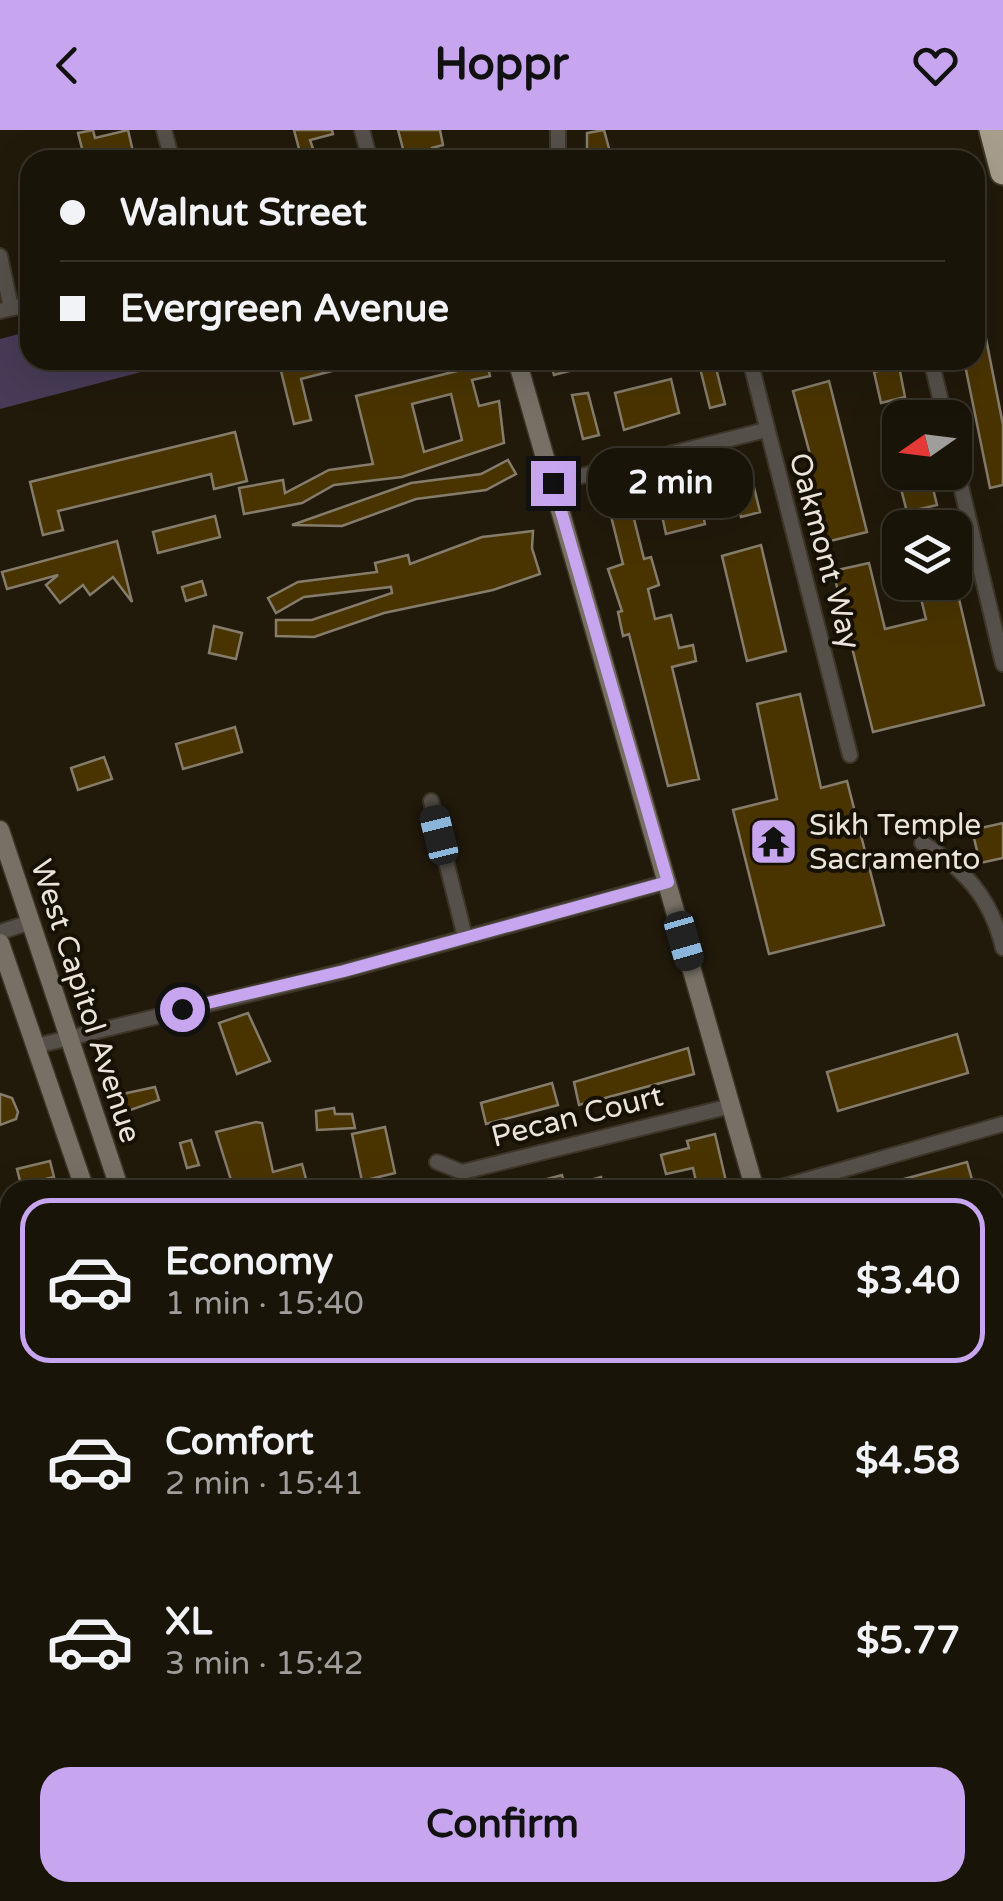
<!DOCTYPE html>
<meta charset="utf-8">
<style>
:root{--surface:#191408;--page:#262116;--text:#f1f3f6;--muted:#9f9e9c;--line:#373329;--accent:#c7a6ef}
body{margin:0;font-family:"Varela Round",sans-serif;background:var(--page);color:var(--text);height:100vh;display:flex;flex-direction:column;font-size:38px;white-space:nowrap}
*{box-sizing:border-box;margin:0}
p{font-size:32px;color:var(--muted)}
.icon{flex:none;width:55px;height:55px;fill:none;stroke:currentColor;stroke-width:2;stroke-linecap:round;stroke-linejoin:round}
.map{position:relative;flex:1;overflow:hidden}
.side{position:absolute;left:0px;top:1050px;width:1005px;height:722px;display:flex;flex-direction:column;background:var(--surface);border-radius:30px 30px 0 0;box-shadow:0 10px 40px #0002,0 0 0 2px var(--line)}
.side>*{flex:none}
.hud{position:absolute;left:20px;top:20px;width:965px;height:220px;border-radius:30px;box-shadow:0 10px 40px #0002,0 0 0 2px var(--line);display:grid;align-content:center;height:220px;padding:0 40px;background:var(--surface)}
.needle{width:65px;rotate:256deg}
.buttons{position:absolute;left:882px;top:270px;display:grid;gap:20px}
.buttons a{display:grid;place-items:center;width:90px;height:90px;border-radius:20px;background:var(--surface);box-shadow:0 10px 40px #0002,0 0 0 2px var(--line);font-size:50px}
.end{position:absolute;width:45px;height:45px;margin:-22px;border:12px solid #c7a6ef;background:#111;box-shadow:0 0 0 5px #111}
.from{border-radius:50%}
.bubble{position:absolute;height:70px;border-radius:30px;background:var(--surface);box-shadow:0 10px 40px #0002,0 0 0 2px var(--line);font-size:32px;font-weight:700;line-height:70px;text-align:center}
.car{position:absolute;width:30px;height:60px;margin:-30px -15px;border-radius:12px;box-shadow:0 0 8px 2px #0007;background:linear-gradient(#222 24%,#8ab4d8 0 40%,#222 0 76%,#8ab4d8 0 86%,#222 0)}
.hud b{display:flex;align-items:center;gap:35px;height:95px;font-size:38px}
.hud b+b{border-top:2px solid var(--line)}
.hud i{width:25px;height:25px;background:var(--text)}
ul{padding:18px 0 0;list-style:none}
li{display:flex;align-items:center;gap:30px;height:165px;margin:0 20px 15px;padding:0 20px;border:5px solid transparent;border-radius:30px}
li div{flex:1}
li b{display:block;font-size:38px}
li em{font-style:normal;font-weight:700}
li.current{border-color:var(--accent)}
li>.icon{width:90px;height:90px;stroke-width:1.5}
.button{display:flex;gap:20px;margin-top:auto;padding:20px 40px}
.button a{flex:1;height:115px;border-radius:30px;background:var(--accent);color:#111;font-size:40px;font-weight:700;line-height:115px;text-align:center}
header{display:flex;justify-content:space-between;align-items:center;height:130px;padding:0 40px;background:var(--accent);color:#111;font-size:45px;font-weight:700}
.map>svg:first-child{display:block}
.green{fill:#473b57}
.building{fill:#493400;stroke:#857c6b;stroke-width:2.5;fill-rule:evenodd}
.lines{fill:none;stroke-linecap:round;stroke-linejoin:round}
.street-casing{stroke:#3d3628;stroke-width:18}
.secondary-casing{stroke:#3d3628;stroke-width:21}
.highway-casing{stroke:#3d3628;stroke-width:29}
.street{stroke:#55514a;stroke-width:14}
.secondary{stroke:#767065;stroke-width:18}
.highway{stroke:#a69d8c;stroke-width:25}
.route{stroke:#c7a6ef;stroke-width:12}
.labels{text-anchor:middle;stroke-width:8;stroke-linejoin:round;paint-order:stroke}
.street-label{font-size:30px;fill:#eae5dc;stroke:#171104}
.poi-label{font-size:30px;fill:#eae5dc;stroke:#171104;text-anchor:start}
</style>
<header><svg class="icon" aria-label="back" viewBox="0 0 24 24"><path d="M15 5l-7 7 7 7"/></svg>Hoppr<svg class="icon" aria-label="heart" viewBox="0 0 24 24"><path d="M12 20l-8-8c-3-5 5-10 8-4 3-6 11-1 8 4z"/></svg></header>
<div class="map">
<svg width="1003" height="1771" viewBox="0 0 1003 1771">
<rect width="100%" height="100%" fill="#211a0b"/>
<polygon class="green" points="30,201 30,230 187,230 0,279 0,209"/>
<g class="building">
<polygon points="93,0 95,8 128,0 135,30 85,30 78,3"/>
<polygon points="294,0 332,0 333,4 310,10 317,30 302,30"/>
<polygon points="398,0 440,0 443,15 432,18 435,30 406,30"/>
<polygon points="604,0 611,26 587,30 587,3"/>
<polygon points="980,178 1003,295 1003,355 990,358 964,230 975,230 975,179"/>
<polygon points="296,230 358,230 359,234 301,249 311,290 294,294 281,241 298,237"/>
<path d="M467 230H486L490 246 472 250 479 276 499 271 504 313 402 347 334 355 302 373 244 384 239 358 283 350 285 363 329 340 373 334 356 266 469 238ZM451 264 462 310 424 322 412 274Z"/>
<polygon points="550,230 595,230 596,234 554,245"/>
<polygon points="698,230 714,230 725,274 710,278"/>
<polygon points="899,236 905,267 881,273 874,242"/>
<polygon points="671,249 679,283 624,300 615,263"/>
<polygon points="829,251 867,402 826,412 808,341 814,339 793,261"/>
<polygon points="588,263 599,305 583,309 572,265"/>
<polygon points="900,293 900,331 895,331 887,296"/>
<polygon points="235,302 247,351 214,359 211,344 58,381 63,400 43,405 30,352"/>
<polygon points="508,330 516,344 486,360 416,369 342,396 292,395 411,353 481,344"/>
<polygon points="749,337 760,382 741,387 735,365 710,371 704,348"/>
<polygon points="929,342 937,375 907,382 898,347"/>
<polygon points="628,365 644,429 651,427 659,455 648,459 655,489 671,485 679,518 693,515 696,531 672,537 699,649 668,656 629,504 623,506 618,482 622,481 608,439 623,434 607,370"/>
<polygon points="700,370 705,394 666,404 661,381"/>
<polygon points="215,386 220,407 158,423 153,402"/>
<polygon points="533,401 532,418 540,444 493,460 384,483 314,507 276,506 276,490 312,490 392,463 391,457 304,467 276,483 268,468 298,452 377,442 375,433 408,425 410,434 482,407"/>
<polygon points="117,411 132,472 113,447 90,465 83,455 60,473 46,455 58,445 7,459 2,442"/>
<polygon points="761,415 786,521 747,531 722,426"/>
<polygon points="869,433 885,499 926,489 917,452 955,452 984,575 873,602 833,441"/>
<polygon points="202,451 206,465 186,471 182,457"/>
<polygon points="214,496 242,503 236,529 209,523"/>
<polygon points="800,564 821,658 847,651 884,795 769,824 733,680 777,669 757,574"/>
<polygon points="235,597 242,622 183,639 176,614"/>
<polygon points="104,627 112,649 78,660 71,638"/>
<polygon points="1003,693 1003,728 980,733 972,700"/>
<polygon points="248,883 270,931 237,944 219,893"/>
<polygon points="957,904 968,943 838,981 827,942"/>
<polygon points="688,918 694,944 579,975 574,952"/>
<polygon points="552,953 558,975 486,994 481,973"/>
<polygon points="155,957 159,970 119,984 113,966"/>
<polygon points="0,964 12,968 18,982 16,989 0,995"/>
<polygon points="334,978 335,984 352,984 355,998 317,1000 316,981"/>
<polygon points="256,992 262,993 273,1042 302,1034 307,1053 284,1060 208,1060 207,1056 231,1050 216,1002"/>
<polygon points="385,997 395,1043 362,1051 352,1004"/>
<polygon points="715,1004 728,1060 698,1060 693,1038 666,1044 661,1025 689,1018 687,1011"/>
<polygon points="191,1010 199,1035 187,1038 180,1013"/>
<polygon points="50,1031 54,1047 21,1055 17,1039"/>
<polygon points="967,1032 975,1060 878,1060 878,1056"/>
<polygon points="562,1045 566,1060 522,1060 521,1056"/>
<polygon points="601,1047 604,1060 567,1060 567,1056"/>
</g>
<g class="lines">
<defs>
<g id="street">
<polyline points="164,0 172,30"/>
<polyline points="362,0 370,30"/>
<polyline points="558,0 558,30"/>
<polyline points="0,126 11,178"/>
<polyline points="0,181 30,174"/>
<polyline points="750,230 850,625"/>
<polyline points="931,230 945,288"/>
<polyline points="955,331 1003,534"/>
<polyline points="553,353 766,300"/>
<polyline points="431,671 465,807"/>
<path d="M922 713C965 739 991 768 1003 818"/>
<polyline points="0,802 31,792"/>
<polyline points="36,916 344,841 668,752"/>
<polyline points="437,1032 462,1042 731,976"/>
<polyline points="771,1060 1003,994"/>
<polyline points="0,1179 10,1176"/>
<polyline points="0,1770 58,1771"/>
</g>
<g id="secondary">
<polyline points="517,230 755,1060"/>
<polyline points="0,700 120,1060"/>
<polyline points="0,813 85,1060"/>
<polyline points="317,1762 319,1771"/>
<polyline points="347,1762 350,1771"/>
<polyline points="957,1762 960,1771"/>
</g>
<polyline id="highway" points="992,0 1003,42"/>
</defs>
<use href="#street" class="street-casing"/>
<use href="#secondary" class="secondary-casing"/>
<use href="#highway" class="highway-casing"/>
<use href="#street" class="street"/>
<use href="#secondary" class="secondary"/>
<use href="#highway" class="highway"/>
</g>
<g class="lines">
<polyline class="route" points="182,879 344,841 668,752 553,353"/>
</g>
<defs>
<symbol id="temple-square" viewBox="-11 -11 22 22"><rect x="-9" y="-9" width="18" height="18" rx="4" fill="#c7a6ef" stroke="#171104"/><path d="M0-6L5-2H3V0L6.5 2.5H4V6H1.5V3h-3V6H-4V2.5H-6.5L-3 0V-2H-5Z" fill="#111"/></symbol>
</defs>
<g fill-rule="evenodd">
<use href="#temple-square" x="746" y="684" width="55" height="55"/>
</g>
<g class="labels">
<g class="street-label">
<text transform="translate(825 421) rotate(75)" y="10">Oakmont Way</text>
<text transform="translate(86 871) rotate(72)" y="10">West Capitol Avenue</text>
<text transform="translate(577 986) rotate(-14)" y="10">Pecan Court</text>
</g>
<g class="poi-label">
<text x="809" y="705">Sikh Temple<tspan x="809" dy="34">Sacramento</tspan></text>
</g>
</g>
</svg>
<div class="buttons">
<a><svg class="needle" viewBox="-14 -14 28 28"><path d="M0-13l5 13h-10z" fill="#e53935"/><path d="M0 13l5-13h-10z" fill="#9f9e9c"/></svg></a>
<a><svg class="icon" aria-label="layers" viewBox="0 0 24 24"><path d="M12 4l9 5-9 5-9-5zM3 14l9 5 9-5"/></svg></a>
</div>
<i class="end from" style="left:182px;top:879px"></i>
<i class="end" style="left:553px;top:353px"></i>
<div class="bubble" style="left:588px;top:318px;width:165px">2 min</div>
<i class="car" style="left:439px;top:705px;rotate:346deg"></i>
<i class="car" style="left:684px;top:811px;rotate:164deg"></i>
<div class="hud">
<b><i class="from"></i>Walnut Street</b>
<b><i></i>Evergreen Avenue</b>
</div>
<section class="side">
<ul>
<li class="current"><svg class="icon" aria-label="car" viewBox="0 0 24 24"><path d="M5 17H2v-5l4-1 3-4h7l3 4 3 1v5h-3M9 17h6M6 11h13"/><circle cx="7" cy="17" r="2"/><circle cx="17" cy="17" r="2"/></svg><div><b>Economy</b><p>1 min · 15:40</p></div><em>$3.40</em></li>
<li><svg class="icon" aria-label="car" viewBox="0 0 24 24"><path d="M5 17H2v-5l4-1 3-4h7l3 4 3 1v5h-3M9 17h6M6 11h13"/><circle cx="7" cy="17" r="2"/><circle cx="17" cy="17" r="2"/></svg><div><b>Comfort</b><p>2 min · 15:41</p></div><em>$4.58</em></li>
<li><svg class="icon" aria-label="car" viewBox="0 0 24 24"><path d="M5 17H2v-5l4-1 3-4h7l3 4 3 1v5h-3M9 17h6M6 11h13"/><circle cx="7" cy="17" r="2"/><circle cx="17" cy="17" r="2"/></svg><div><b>XL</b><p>3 min · 15:42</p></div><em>$5.77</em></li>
</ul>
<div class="button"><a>Confirm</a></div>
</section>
</div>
